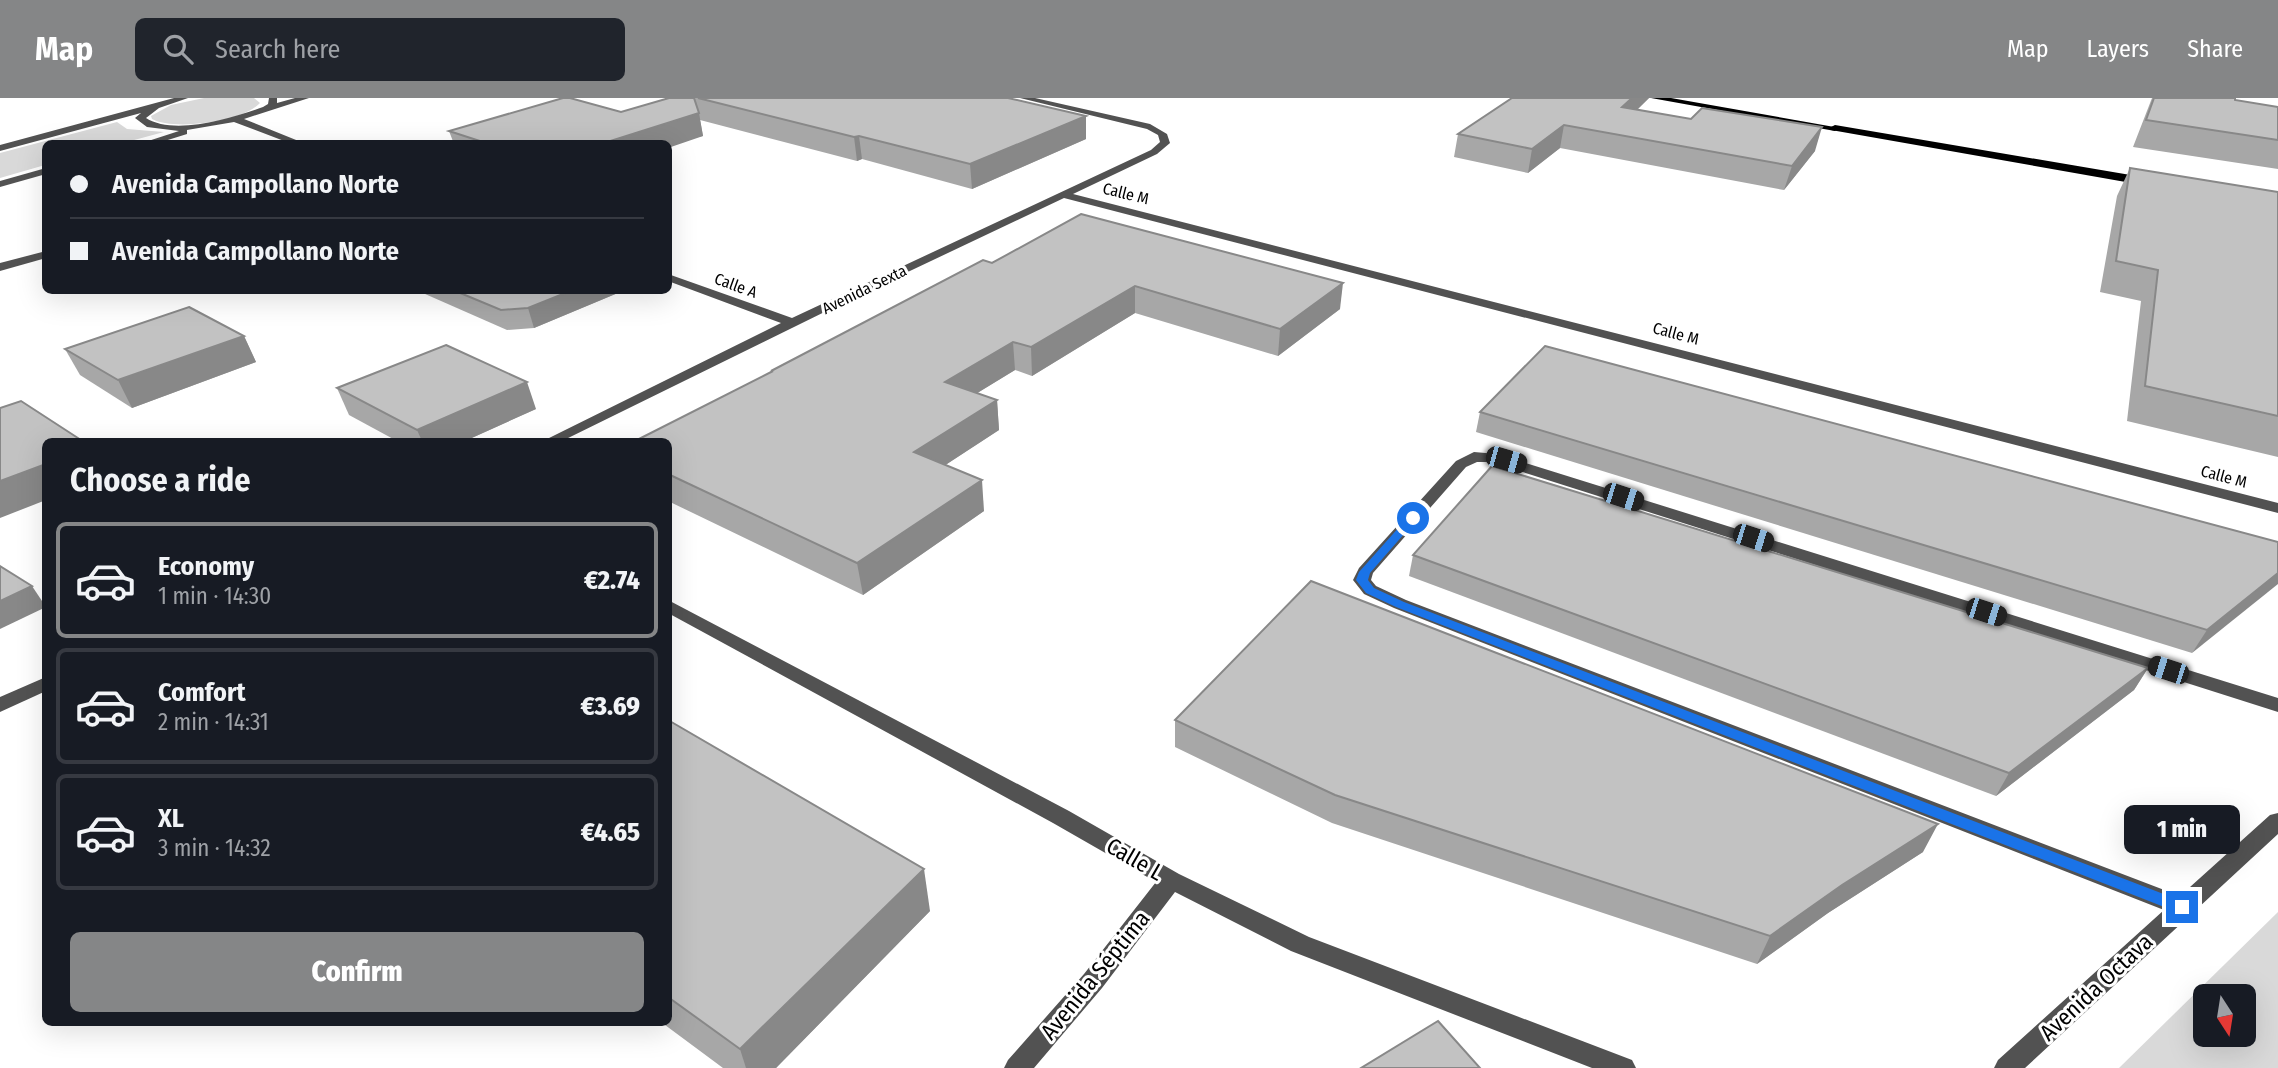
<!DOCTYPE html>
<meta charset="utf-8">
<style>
:root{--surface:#171b24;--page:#20242c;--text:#f1f3f6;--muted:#9ea1a6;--line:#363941;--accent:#858687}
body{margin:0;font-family:"Fira Sans Condensed",sans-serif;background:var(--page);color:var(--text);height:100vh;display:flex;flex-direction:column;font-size:26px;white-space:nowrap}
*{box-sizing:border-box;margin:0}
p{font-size:23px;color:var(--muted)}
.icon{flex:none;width:38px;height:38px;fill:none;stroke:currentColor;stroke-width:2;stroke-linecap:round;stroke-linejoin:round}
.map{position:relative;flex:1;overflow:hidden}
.details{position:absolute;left:42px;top:340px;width:630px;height:588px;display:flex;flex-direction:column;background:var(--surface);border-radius:10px;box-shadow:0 7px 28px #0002}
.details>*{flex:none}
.banner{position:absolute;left:42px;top:42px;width:630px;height:154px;border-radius:10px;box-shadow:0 7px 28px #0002;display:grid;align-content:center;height:154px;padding:0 28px;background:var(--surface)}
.needle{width:46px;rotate:168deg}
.fabs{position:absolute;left:2193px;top:886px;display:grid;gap:14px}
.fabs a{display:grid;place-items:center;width:63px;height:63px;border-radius:10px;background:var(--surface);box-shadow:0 7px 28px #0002;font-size:35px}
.end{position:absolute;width:32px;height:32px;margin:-16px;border:9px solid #1a73e8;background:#fff;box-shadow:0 0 0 4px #fff}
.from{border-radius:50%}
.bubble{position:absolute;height:49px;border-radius:10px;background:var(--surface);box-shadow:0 7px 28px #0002;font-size:23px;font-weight:800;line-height:49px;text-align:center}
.car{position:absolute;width:21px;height:42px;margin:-21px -10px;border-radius:9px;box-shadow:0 0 5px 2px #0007;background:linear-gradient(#222 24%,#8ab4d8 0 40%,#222 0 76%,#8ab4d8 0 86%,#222 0)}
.banner b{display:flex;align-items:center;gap:24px;height:66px;font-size:26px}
.banner b+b{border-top:2px solid var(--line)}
.banner i{width:18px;height:18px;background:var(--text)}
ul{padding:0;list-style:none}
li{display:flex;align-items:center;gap:21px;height:116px;margin:0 14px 10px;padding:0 14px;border:4px solid var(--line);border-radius:10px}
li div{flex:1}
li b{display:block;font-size:26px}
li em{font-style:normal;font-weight:800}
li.on{border-color:var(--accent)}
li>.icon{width:63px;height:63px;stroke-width:1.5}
h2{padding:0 28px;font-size:32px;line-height:84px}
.button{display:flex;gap:14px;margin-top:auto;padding:14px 28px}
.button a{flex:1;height:80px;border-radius:10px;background:var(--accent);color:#fff;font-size:28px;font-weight:800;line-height:80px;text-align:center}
header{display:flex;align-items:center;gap:42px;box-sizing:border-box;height:98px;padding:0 35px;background:var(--accent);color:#fff}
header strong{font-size:33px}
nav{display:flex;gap:38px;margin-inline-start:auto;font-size:24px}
.search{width:490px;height:63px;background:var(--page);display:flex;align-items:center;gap:18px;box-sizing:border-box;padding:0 24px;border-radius:10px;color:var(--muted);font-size:26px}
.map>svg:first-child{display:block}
.green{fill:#d9d9d9;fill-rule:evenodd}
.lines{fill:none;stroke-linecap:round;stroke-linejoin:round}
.minor{fill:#525252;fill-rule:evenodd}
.major{fill:#000;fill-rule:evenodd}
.highway{fill:#000;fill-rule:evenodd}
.wall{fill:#a7a7a7}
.shaded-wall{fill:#888}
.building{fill:#c2c2c2;stroke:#888;stroke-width:2}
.route{fill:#1a73e8}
.labels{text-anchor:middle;stroke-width:6;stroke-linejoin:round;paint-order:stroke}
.far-street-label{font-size:16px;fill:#000;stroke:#fff}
.near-street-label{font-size:23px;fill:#000;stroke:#fff}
</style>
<header>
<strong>Map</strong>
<div class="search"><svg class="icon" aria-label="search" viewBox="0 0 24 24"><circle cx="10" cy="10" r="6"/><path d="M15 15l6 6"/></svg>Search here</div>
<nav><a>Map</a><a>Layers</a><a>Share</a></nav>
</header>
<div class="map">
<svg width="2278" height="970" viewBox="0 0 2278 970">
<rect width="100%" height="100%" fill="#fff"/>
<g class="green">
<path d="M204 0H254L260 5C243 24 173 33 152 21L151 18 171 7Z"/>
<polygon points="117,24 127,31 164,34 123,45 46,46 45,67 0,80 0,55"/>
<path d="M2278 814V970H2119ZM2205 898H2244V936H2205Z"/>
</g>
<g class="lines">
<g class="minor">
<path d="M174 0H188L159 10 146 20C174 38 233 20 263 9L268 6 269 0H277V5L295 0H309L244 21 306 46H292L234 24 187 32V36L155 46H139L179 33 147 29 135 20 141 15 0 53V47Z"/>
<polygon points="1020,0 1035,0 1150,26 1167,36 1170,45 1157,56 1073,96 2278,405 2278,415 1064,100 855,199 562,343 543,343 781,225 668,183 668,176 792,220 1151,52 1160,44 1158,37 1147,31"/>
<polygon points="46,70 46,76 0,89 0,83"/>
<polygon points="46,153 46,160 0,173 0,165"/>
<polygon points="1474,354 1497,356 2278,600 2278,614 1491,364 1477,364 1466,369 1373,475 1371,482 1376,488 1406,502 2180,798 2270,717 2278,715 2278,736 2025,970 1994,970 1998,962 2164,812 1394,510 1364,496 1353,482 1359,470 1456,363"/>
<polygon points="668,502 1069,713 1179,776 1309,839 1632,962 1636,970 1592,970 1291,853 1175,794 1102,890 1034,970 1004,970 1008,962 1084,876 1156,784 1053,725 668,515"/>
<polygon points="46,579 46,593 0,614 0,599"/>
</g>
<polygon class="major" points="1651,0 1671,0 1840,30 1835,33"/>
<polygon class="highway" points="1835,27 2154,81 2160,85 2154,89 1831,32 1829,30"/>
</g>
<g class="wall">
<polygon points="669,0 1008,0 1086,18 1086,41 972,91 862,61 857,63 700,22 703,38 668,46 454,46 449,33 621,14"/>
<polygon points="1512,0 1649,0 1637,12 1815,53 1784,92 1560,50 1528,75 1454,59 1458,36"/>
<polygon points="2152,0 2235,0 2235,2 2278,9 2278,71 2133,49"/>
<polygon points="2130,70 2278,94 2278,359 2127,323 2141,203 2100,194 2117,98"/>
<polygon points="992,165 1340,211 1278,258 1135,215 1032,278 1015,272 977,295 997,302 999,332 945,367 984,413 863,497 668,403 668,343 772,274 771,273"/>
<polygon points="416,192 625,192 534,230 507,232"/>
<polygon points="244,238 256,264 132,310 80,277 65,251"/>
<polygon points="337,290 536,311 465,343 397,343 349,317"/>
<polygon points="1480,314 2278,444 2192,555 1476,334"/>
<polygon points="1413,457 2148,570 2134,592 1996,698 1409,478"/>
<polygon points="668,622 930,813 776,970 723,970 661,924 668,924"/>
<polygon points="1175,622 1923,754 1828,815 1757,866 1332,725 1175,649"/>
</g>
<g class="shaded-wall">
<polygon points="1632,0 1649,0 1617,31 1622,9"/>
<polygon points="699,15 703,38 668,50 668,46 601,46"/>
<polygon points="1086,18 1086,41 972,91 970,66"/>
<polygon points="1564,27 1560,50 1528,75 1532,51"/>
<polygon points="1822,29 1815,53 1784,92 1792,68"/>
<polygon points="859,38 862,61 857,63 854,39"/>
<polygon points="1343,185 1340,211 1278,258 1280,231"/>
<polygon points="1135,188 1135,215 1032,278 1031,249"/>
<polygon points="126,192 138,192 128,196"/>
<polygon points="573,192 625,192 534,230 528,210"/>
<polygon points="244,238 256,264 132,310 118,282"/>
<polygon points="1013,244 1015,272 948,313 945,284"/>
<polygon points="527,284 536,311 465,343 422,343 417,332"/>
<polygon points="997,302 999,332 918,385 914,354"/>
<polygon points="46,366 46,402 0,420 0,383"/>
<polygon points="982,382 984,413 863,497 857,465"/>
<polygon points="2278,475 2278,486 2192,555 2207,532"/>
<polygon points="32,488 46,509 0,531 0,503"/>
<polygon points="2148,570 2134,592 1996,698 2009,675"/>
<polygon points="1938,726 1923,754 1828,815 1757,866 1770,838 1842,787"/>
<polygon points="924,771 930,813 776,970 746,970 740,951"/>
</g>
<g class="building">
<polygon points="563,0 570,0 621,14 669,0 694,0 699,15 601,46 489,46 449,33"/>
<polygon points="698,0 1008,0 1086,18 970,66 859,38 854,39"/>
<polygon points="1512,0 1632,0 1622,9 1691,21 1702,10 1822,29 1792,68 1564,27 1532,51 1458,36"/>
<polygon points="2154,0 2235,0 2235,2 2278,9 2278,42 2146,22"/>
<polygon points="2130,70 2278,94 2278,318 2145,288 2158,172 2116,163"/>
<polygon points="1081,116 1343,185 1280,231 1135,188 1031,249 1013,244 945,284 997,302 914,354 982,382 857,465 668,376 668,343 635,343 773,273 771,273 983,162 992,165"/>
<polygon points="453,192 573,192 528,210 501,212"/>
<polygon points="189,209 244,238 118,282 65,251"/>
<polygon points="446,247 527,284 417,332 337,290"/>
<polygon points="1545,248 2278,444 2278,475 2207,532 1480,314"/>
<polygon points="21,303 81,342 46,343 46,366 0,383 0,310"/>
<polygon points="1492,368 2148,570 2009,675 1413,457"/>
<polygon points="0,468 32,488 0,503"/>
<polygon points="1311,483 1938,726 1842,787 1770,838 1335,697 1175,622"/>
<polygon points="668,622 924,771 740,951 668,899"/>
<polygon points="1438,923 1480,970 1361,970"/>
</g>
<polygon class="route" points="1409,418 1418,420 1370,475 1368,482 1374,490 1404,504 2187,805 2190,809 2182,815 2177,814 1396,509 1366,495 1356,482 1359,474"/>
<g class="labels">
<g class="far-street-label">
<text transform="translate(1126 95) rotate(14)" y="6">Calle M</text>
<text transform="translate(736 187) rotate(20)" y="6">Calle A</text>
<text transform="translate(864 191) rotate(-26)" y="6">Avenida Sexta</text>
<text transform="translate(1676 235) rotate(15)" y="6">Calle M</text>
<text transform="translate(2224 378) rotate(15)" y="6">Calle M</text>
</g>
<g class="near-street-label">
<text transform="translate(1135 761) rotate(30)" y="8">Calle L</text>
<text transform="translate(1095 877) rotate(-51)" y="8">Avenida Séptima</text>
<text transform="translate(2096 889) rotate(-43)" y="8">Avenida Octava</text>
</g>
</g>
</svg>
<div class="fabs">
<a><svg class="needle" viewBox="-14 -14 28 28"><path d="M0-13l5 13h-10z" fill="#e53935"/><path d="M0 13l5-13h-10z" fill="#9ea1a6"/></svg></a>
</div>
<i class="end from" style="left:1413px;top:420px"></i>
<i class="end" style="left:2182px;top:809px"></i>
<div class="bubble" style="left:2124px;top:707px;width:116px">1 min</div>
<i class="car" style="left:1506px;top:362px;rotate:106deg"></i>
<i class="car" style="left:1623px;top:399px;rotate:108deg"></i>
<i class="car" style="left:1753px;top:440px;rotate:108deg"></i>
<i class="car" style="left:1986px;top:514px;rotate:108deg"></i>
<i class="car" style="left:2168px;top:572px;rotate:288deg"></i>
<div class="banner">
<b><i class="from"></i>Avenida Campollano Norte</b>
<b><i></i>Avenida Campollano Norte</b>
</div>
<section class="details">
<h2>Choose a ride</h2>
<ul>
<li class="on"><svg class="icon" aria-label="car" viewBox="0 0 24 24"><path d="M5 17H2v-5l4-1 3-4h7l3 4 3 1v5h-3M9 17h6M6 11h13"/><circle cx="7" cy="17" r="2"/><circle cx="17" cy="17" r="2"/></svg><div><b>Economy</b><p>1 min · 14:30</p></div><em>€2.74</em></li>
<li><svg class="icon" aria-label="car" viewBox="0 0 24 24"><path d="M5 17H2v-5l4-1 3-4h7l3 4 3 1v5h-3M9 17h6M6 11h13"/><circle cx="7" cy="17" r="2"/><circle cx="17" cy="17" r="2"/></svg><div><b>Comfort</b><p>2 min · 14:31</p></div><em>€3.69</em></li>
<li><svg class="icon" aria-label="car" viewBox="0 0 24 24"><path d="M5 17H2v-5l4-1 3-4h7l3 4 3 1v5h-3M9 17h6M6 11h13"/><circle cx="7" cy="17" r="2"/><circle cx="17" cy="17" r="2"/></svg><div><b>XL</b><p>3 min · 14:32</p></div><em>€4.65</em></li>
</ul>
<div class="button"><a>Confirm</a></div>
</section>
</div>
